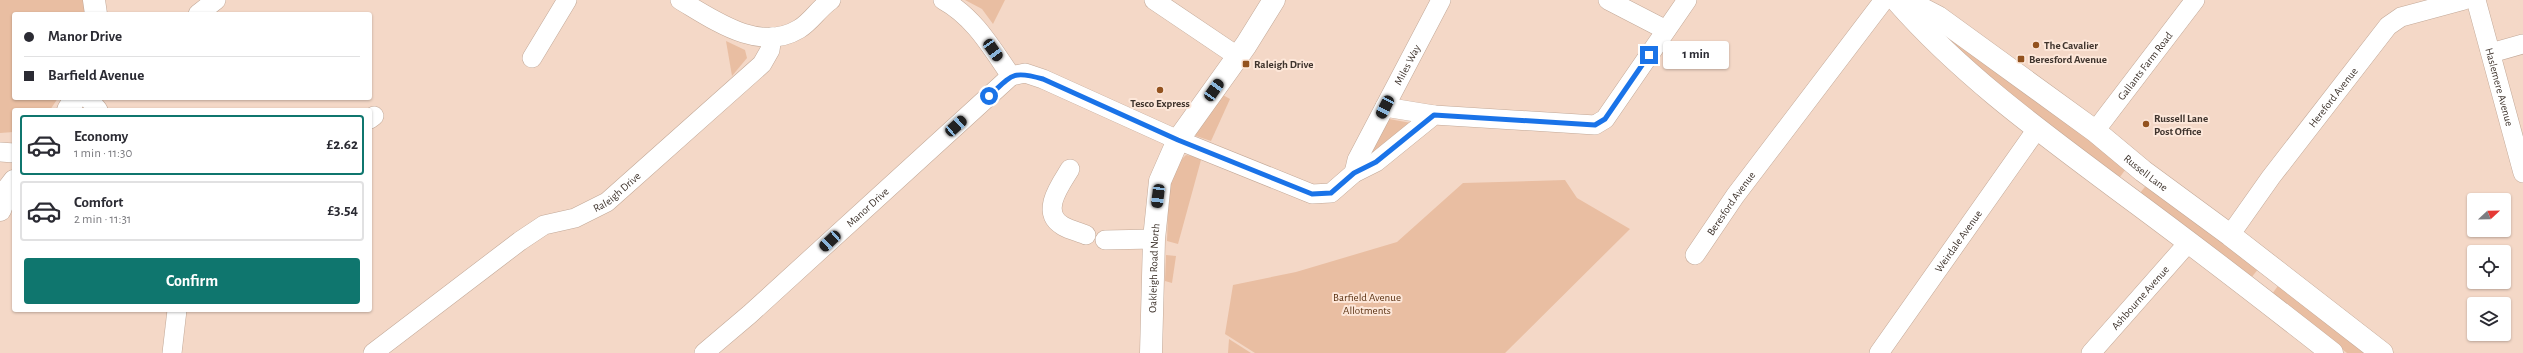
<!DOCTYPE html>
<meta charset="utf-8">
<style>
:root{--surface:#fff;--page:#f7f7f7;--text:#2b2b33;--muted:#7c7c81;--line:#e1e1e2;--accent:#0f766e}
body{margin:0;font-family:"Alegreya Sans",sans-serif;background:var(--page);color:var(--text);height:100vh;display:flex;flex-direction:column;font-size:15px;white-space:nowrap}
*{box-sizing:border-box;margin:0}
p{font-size:13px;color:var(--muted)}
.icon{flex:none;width:22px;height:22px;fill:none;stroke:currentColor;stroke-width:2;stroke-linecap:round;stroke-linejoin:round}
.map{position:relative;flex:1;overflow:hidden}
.details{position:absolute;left:12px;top:108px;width:360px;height:204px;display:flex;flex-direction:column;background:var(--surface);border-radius:4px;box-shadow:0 1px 3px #0004}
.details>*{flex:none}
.hud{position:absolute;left:12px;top:12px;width:360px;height:88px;border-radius:4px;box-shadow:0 1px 3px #0004;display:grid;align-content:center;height:88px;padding:0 12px;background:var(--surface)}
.needle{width:26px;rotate:68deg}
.tools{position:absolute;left:2467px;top:193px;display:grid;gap:8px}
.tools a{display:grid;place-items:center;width:44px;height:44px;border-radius:4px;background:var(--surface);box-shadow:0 1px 3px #0004;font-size:20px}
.end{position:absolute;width:18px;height:18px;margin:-9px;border:5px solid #1a73e8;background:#fff;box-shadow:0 0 0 2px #fff}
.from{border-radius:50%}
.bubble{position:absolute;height:28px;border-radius:4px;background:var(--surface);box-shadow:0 1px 3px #0004;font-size:13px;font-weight:600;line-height:28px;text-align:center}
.car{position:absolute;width:12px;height:24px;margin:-12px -6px;border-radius:5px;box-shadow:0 0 3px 1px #0007;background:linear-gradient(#222 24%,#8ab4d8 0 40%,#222 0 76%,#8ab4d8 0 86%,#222 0)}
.hud b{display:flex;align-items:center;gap:14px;height:38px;font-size:15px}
.hud b+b{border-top:1px solid var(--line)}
.hud i{width:10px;height:10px;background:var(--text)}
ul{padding:7px 0 0;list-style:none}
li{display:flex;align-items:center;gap:12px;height:60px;margin:0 8px 6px;padding:0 4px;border:2px solid var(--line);border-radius:4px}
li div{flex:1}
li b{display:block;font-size:15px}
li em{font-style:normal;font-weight:600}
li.on{border-color:var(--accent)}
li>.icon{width:36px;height:36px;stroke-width:1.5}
.action{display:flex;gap:8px;margin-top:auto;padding:8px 12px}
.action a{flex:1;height:46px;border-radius:4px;background:var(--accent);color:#fff;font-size:16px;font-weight:600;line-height:46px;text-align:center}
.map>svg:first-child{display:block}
.green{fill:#e9bea2}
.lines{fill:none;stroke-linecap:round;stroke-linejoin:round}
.minor-casing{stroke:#c2a897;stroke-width:20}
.major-casing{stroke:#c2a897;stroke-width:23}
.minor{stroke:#fff;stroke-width:19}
.major{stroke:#fff;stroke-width:22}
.route{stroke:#1a73e8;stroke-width:5}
.poi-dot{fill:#93521e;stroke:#fde7d9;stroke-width:1.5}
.labels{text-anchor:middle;stroke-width:4;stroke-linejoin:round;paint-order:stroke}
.poi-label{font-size:11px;font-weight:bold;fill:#3f342d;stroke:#fde7d9;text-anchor:start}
.street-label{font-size:11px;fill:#3f342d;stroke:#fde7d9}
.park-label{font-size:11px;fill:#593010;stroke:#fde7d9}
</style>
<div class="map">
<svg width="2523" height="353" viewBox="0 0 2523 353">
<rect width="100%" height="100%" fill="#f4d8c7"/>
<g class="green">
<polygon points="0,0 84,0 85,14 14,14 14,98 58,98 50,110 14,110 14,132 0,133"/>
<polygon points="965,0 1005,0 993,24 982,9"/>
<polygon points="1944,25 2130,163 2120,177 2104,167 2029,109 1936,33"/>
<polygon points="726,41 745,50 747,58 732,76"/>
<polygon points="1223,95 1230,99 1211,141 1196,136 1196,131"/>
<polygon points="1389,119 1411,123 1370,155"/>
<path d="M1186 155 1198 157 1201 160 1178 244 1167 241C1169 215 1164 174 1186 155Z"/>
<polygon points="2152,178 2263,263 2251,278 2140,193"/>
<polygon points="1565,180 1577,198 1630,229 1505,353 1255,353 1225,334 1233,285 1296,272 1397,242 1463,183"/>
<polygon points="1166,255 1176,256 1172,283 1165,281"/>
<polygon points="2283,279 2379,353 2347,353 2272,294"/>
<polygon points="1229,339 1251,353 1228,353"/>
</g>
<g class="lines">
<defs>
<g id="minor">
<path d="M680 0C714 20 759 53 799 29 811 22 819 8 831 0"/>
<path d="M943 0C974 17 991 47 1011 76L1025 73 1043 79 1178 140 1312 194 1331 193 1354 173 1376 162 1434 115 1595 125 1605 119 1687 0"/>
<polyline points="1154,0 1237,56"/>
<polyline points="1608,0 1666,30"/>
<path id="s1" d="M2476 0 2523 173"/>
<polyline points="198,14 216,0"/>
<polyline points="2491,53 2523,44"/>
<polyline points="532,58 567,0"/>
<polyline points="88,98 98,110"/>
<polyline points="1385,107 1434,115"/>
<polyline points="370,119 374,116"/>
<path id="s2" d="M2095 131 2195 0"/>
<polyline points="0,152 14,153"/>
<path d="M1070 169C1061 184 1039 212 1063 226 1070 230 1079 232 1086 235"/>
<path id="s3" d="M1354 173 1357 160 1441 0"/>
<path id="s4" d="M2230 235 2271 177 2388 26 2401 17 2464 0"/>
<polyline points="1105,240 1154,239"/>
<path id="s5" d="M1695 255 1735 196 1884 0"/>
<polyline points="172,353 177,310"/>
<path id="s6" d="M373 353 520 241 544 225 575 218 607 202 762 64 770 50 772 37"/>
<path id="s7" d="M704 353 750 314 1011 76"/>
<path id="s8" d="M1879 353 2037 129"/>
<path id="s9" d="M2091 353 2188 243"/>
</g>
<g id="major">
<polyline points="94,0 96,14"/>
<path id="s10" d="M1905 0 1938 17 2095 131 2143 171 2230 235 2382 353"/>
<path d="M1897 1C1962 75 2041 132 2120 191 2192 244 2262 298 2332 353"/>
<polyline points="68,110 75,98"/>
<polyline points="0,210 8,189 14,181"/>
<path id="s11" d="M1151 353 1154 239 1160 181 1178 140 1246 45 1274 0"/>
</g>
</defs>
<use href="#minor" class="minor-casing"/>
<use href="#major" class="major-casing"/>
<use href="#minor" class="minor"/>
<use href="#major" class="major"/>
</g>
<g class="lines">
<path class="route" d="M989 96C1012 75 1012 70 1043 79L1178 140 1312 194 1331 193 1354 173 1376 162 1434 115 1595 125 1605 119 1649 55"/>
</g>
<g class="poi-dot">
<circle cx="2036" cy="45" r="4"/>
<rect x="2017" y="55" width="8" height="8" rx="2"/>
<rect x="1242" y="60" width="8" height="8" rx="2"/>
<circle cx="1160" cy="90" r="4"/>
<circle cx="2146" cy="124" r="4"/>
</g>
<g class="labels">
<g class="poi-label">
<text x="2044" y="49">The Cavalier</text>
<text x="2029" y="63">Beresford Avenue</text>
<text x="1254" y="68">Raleigh Drive</text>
<text x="1160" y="107" text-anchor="middle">Tesco Express</text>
<text x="2154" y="122">Russell Lane<tspan x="2154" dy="13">Post Office</tspan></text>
</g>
<g class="street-label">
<text dy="4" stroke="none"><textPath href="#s3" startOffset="121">Miles Way</textPath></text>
<text dy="4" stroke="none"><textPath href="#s2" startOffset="82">Gallants Farm Road</textPath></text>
<text dy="4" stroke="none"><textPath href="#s1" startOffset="90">Haslemere Avenue</textPath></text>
<text dy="4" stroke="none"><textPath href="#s4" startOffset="172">Hereford Avenue</textPath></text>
<text dy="4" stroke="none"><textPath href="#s10" startOffset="297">Russell Lane</textPath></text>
<text dy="4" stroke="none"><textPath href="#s6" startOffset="295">Raleigh Drive</textPath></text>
<text dy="4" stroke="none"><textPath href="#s5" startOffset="63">Beresford Avenue</textPath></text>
<text dy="4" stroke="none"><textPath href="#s7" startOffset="219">Manor Drive</textPath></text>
<text dy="4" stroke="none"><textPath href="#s8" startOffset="137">Weirdale Avenue</textPath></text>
<text dy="4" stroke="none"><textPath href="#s11" startOffset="85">Oakleigh Road North</textPath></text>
<text dy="4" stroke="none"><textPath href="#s9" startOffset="74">Ashbourne Avenue</textPath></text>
</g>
<g class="park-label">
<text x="1367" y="301">Barfield Avenue<tspan x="1367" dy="13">Allotments</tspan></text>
</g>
</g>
</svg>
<div class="tools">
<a><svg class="needle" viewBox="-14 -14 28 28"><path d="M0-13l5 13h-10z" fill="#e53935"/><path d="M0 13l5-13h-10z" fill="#7c7c81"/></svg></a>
<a><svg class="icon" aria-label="locate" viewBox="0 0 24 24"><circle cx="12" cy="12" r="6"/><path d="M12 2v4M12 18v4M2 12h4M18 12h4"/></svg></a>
<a><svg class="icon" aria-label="layers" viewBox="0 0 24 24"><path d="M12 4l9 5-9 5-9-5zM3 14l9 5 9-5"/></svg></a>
</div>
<i class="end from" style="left:989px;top:96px"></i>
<i class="end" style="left:1649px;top:55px"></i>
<div class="bubble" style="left:1663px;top:41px;width:66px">1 min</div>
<i class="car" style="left:993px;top:50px;rotate:145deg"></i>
<i class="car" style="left:1214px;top:90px;rotate:35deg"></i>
<i class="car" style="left:1385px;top:107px;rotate:207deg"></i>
<i class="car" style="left:956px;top:126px;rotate:48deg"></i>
<i class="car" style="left:1158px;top:196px;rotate:187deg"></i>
<i class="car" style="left:830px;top:241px;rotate:227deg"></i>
<div class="hud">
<b><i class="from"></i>Manor Drive</b>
<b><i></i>Barfield Avenue</b>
</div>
<section class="details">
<ul>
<li class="on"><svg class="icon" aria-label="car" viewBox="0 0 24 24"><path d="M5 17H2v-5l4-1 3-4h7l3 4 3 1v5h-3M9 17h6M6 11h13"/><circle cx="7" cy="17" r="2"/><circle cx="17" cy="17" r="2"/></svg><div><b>Economy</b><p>1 min · 11:30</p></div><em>£2.62</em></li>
<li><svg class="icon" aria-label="car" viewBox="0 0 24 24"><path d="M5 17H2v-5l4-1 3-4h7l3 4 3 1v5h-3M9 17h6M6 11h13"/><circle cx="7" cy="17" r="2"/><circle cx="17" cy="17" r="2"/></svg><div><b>Comfort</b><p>2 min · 11:31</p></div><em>£3.54</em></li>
</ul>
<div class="action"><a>Confirm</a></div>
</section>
</div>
